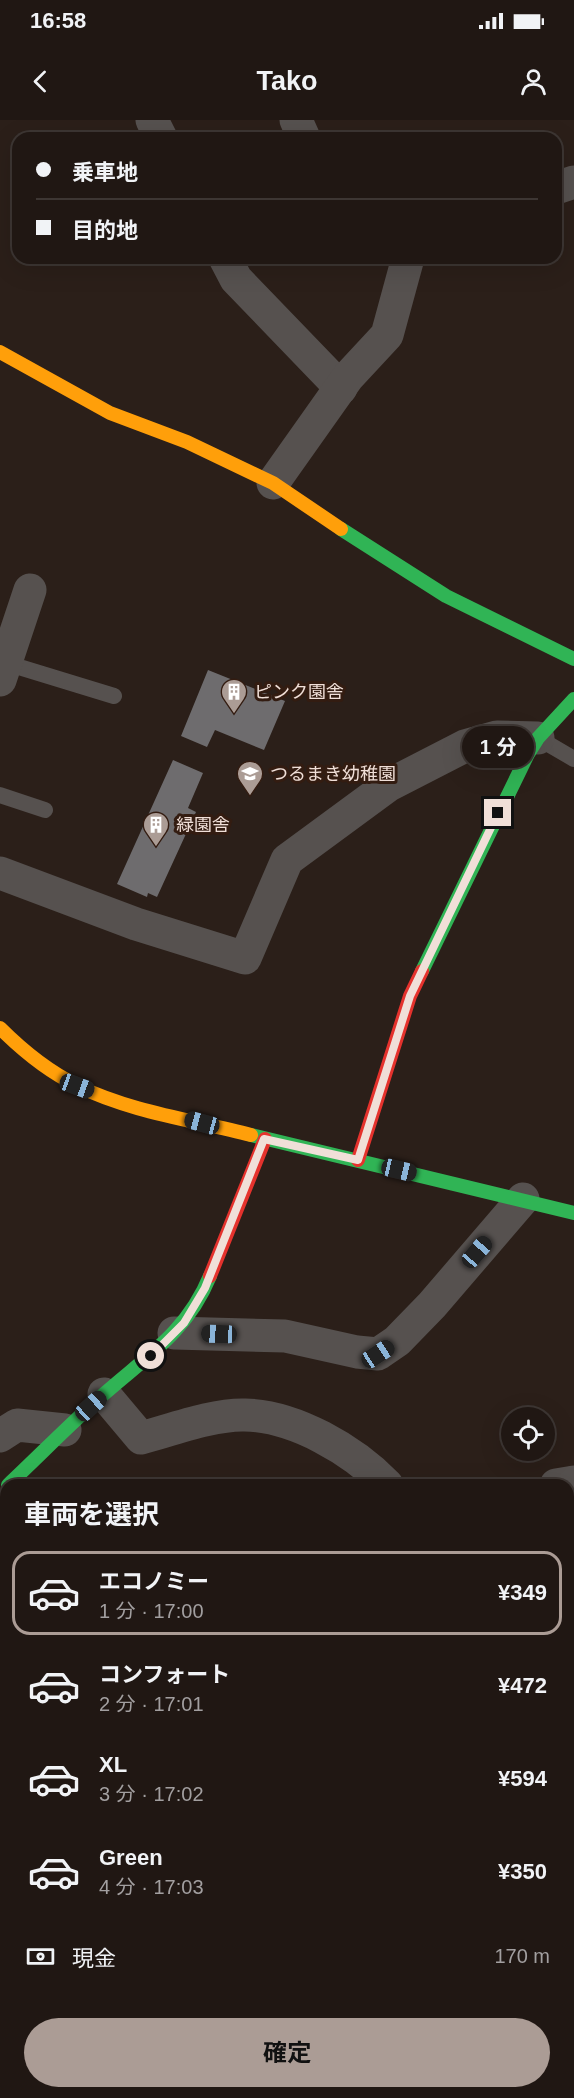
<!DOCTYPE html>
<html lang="ja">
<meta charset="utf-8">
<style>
:root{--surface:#201713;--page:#28201c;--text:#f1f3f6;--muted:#a29fa0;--line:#3d3633;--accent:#ab9c95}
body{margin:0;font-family:Helvetica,"Noto Sans JP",sans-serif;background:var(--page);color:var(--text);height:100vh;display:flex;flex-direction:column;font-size:22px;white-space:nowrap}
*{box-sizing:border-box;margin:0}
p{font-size:20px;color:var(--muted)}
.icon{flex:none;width:33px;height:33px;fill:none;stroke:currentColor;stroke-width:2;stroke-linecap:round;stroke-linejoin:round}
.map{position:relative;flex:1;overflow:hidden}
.panel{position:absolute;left:0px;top:1359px;width:574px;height:620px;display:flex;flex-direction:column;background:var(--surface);border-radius:18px 18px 0 0;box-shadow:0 6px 24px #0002,0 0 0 2px var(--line)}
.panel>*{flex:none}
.hud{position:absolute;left:12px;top:12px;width:550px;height:132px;border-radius:18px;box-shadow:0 6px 24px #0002,0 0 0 2px var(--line);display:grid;align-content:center;height:132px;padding:0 24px;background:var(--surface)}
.buttons{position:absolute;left:501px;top:1287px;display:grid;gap:12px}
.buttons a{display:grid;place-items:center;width:54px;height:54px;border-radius:50%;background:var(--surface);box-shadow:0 6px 24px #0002,0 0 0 2px var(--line);font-size:30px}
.end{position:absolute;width:27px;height:27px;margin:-14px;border:8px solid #f0dfd8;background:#111;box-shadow:0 0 0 3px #111}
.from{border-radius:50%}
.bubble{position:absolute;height:42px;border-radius:21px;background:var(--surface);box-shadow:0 6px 24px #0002,0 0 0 2px var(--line);font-size:20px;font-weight:700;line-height:42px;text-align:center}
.car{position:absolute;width:18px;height:36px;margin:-18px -9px;border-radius:8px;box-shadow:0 0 4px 2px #0007;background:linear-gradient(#222 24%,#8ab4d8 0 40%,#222 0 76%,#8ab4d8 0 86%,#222 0)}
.hud b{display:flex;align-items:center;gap:21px;height:57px;font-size:22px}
.hud b+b{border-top:2px solid var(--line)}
.hud i{width:15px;height:15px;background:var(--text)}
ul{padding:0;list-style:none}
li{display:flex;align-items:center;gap:18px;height:84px;margin:0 12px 9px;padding:0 12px;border:3px solid transparent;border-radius:18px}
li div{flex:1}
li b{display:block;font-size:22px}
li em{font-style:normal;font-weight:700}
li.on{border-color:var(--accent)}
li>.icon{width:54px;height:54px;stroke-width:1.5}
h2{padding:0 24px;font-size:27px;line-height:72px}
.pay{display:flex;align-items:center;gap:15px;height:66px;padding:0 24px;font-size:22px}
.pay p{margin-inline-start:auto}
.button{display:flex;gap:12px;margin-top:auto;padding:12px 24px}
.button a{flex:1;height:69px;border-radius:36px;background:var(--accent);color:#111;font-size:24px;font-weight:700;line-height:69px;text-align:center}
.status{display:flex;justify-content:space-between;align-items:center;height:42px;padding:0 30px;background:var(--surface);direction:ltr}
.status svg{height:16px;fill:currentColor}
header{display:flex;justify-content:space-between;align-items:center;height:78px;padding:0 24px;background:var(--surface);font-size:27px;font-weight:700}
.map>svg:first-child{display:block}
.building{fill:#6e6c6e}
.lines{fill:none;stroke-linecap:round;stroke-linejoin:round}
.lane{stroke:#56514f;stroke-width:16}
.street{stroke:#56514f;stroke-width:33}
.fast{stroke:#30b455;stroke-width:14}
.slow{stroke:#ff9f0a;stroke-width:14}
.jam{stroke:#e5322d;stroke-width:14}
.route{stroke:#f0dfd8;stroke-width:8}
.labels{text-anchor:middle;stroke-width:6;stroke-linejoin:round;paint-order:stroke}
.poi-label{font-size:18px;fill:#f0dfd8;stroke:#331c11;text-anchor:start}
</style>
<div class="status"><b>16:58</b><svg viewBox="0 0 49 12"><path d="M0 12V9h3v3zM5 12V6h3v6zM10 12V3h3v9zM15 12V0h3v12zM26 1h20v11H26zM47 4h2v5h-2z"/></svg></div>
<header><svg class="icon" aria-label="back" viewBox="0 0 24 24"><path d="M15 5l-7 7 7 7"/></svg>Tako<svg class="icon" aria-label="person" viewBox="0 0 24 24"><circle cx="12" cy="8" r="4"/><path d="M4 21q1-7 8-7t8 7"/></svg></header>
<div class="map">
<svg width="574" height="1978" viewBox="0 0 574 1978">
<rect width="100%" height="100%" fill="#2b1f19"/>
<g class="building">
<polygon points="208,550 285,581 264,630 215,610 207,627 181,616"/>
<polygon points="173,640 203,653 188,688 196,692 157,777 148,773 147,777 117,764"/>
</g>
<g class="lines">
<g class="lane">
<polyline points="6,543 114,576"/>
<polyline points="538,618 574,639"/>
<polyline points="0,675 45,690"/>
</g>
<g class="street">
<polyline points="152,0 161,18"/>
<polyline points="296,0 304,18"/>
<polyline points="556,68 574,62"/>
<polyline points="225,138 236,159 341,268"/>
<polyline points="273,363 348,257 387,215 408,138"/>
<polyline points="0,560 30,470"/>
<polyline points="0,753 136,804 245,838 287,740 389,665 465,626 497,617 538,618"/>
<polyline points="174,1213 285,1216 357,1232 378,1234 397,1221 432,1185 523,1079"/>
<path d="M104 1274 141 1318C171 1310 214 1294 245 1295 295 1296 353 1330 387 1365"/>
<polyline points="0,1316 17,1305 65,1310"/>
<polyline points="556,1365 574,1362"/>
<polyline points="568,1528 574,1529"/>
<polyline points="568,1732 574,1734"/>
<polyline points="0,1962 6,1963"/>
<polyline points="332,1972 332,1978"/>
<polyline points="529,1972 574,1978"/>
</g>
<g class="fast">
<polyline points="341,409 446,476 574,539"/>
<polyline points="422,851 528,634 538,618 574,579"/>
<polyline points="251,1015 574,1093"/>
<path d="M8 1365C40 1335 71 1303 104 1274 147 1236 187 1212 210 1156"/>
<polyline points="0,1538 6,1540"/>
</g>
<g class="slow">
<polyline points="0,232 110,293 187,322 273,363 341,409"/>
<path d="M0 908C23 931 49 952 78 966 131 992 193 1000 251 1015"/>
</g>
<g class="jam">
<polyline points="358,1040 410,876 422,851"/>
<polyline points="210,1156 265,1019"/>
</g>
</g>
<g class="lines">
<polyline class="route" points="151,1236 184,1203 205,1168 264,1019 358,1040 410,876 498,693"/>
</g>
<defs>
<symbol id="building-pin" viewBox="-11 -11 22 30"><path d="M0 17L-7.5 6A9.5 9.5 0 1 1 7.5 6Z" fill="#ab9c95" stroke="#331c11"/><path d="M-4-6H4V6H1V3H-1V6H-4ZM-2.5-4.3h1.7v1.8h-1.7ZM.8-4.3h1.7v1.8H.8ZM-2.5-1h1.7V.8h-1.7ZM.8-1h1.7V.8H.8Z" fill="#fff"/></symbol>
<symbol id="school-pin" viewBox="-11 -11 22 30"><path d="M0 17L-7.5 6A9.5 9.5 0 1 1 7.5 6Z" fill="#ab9c95" stroke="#331c11"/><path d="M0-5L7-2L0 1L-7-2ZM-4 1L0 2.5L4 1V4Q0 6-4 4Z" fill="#fff"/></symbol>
</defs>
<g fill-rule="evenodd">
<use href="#building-pin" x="219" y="557" width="30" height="40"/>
<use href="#school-pin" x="235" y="639" width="30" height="40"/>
<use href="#building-pin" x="141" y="690" width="30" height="40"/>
</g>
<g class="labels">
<g class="poi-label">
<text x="254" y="578">ピンク園舎</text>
<text x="270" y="660">つるまき幼稚園</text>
<text x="176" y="711">緑園舎</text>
</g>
</g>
</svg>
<div class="buttons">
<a><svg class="icon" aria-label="locate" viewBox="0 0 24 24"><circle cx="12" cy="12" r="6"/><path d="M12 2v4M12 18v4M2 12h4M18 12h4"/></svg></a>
</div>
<i class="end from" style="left:151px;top:1236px"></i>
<i class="end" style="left:498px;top:693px"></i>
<div class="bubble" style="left:462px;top:606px;width:72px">1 分</div>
<i class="car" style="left:77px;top:966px;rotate:110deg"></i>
<i class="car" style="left:202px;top:1003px;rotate:285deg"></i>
<i class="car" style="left:399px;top:1050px;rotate:103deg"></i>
<i class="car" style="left:477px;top:1132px;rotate:41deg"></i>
<i class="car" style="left:219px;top:1214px;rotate:272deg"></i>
<i class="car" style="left:378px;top:1234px;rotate:57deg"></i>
<i class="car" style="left:91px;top:1286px;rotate:48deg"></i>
<div class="hud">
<b><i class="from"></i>乗車地</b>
<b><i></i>目的地</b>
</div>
<section class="panel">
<h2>車両を選択</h2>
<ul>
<li class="on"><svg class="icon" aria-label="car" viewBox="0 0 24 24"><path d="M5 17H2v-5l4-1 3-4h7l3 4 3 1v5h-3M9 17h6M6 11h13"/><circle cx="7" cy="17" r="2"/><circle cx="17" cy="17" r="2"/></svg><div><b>エコノミー</b><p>1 分 · 17:00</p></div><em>¥349</em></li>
<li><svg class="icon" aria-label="car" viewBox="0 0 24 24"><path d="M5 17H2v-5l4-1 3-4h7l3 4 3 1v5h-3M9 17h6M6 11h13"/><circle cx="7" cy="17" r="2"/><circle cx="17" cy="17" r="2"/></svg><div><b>コンフォート</b><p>2 分 · 17:01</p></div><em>¥472</em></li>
<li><svg class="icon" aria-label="car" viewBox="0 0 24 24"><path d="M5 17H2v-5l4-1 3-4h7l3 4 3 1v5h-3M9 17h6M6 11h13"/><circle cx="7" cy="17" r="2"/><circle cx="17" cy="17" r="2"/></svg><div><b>XL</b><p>3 分 · 17:02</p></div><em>¥594</em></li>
<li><svg class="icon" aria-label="car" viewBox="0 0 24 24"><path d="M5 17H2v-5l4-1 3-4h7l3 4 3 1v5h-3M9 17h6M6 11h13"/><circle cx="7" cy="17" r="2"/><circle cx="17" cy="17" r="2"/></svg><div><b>Green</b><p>4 分 · 17:03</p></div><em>¥350</em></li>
</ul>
<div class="pay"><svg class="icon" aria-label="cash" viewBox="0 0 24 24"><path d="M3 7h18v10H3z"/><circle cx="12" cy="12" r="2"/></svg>現金<p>170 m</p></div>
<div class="button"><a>確定</a></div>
</section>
</div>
